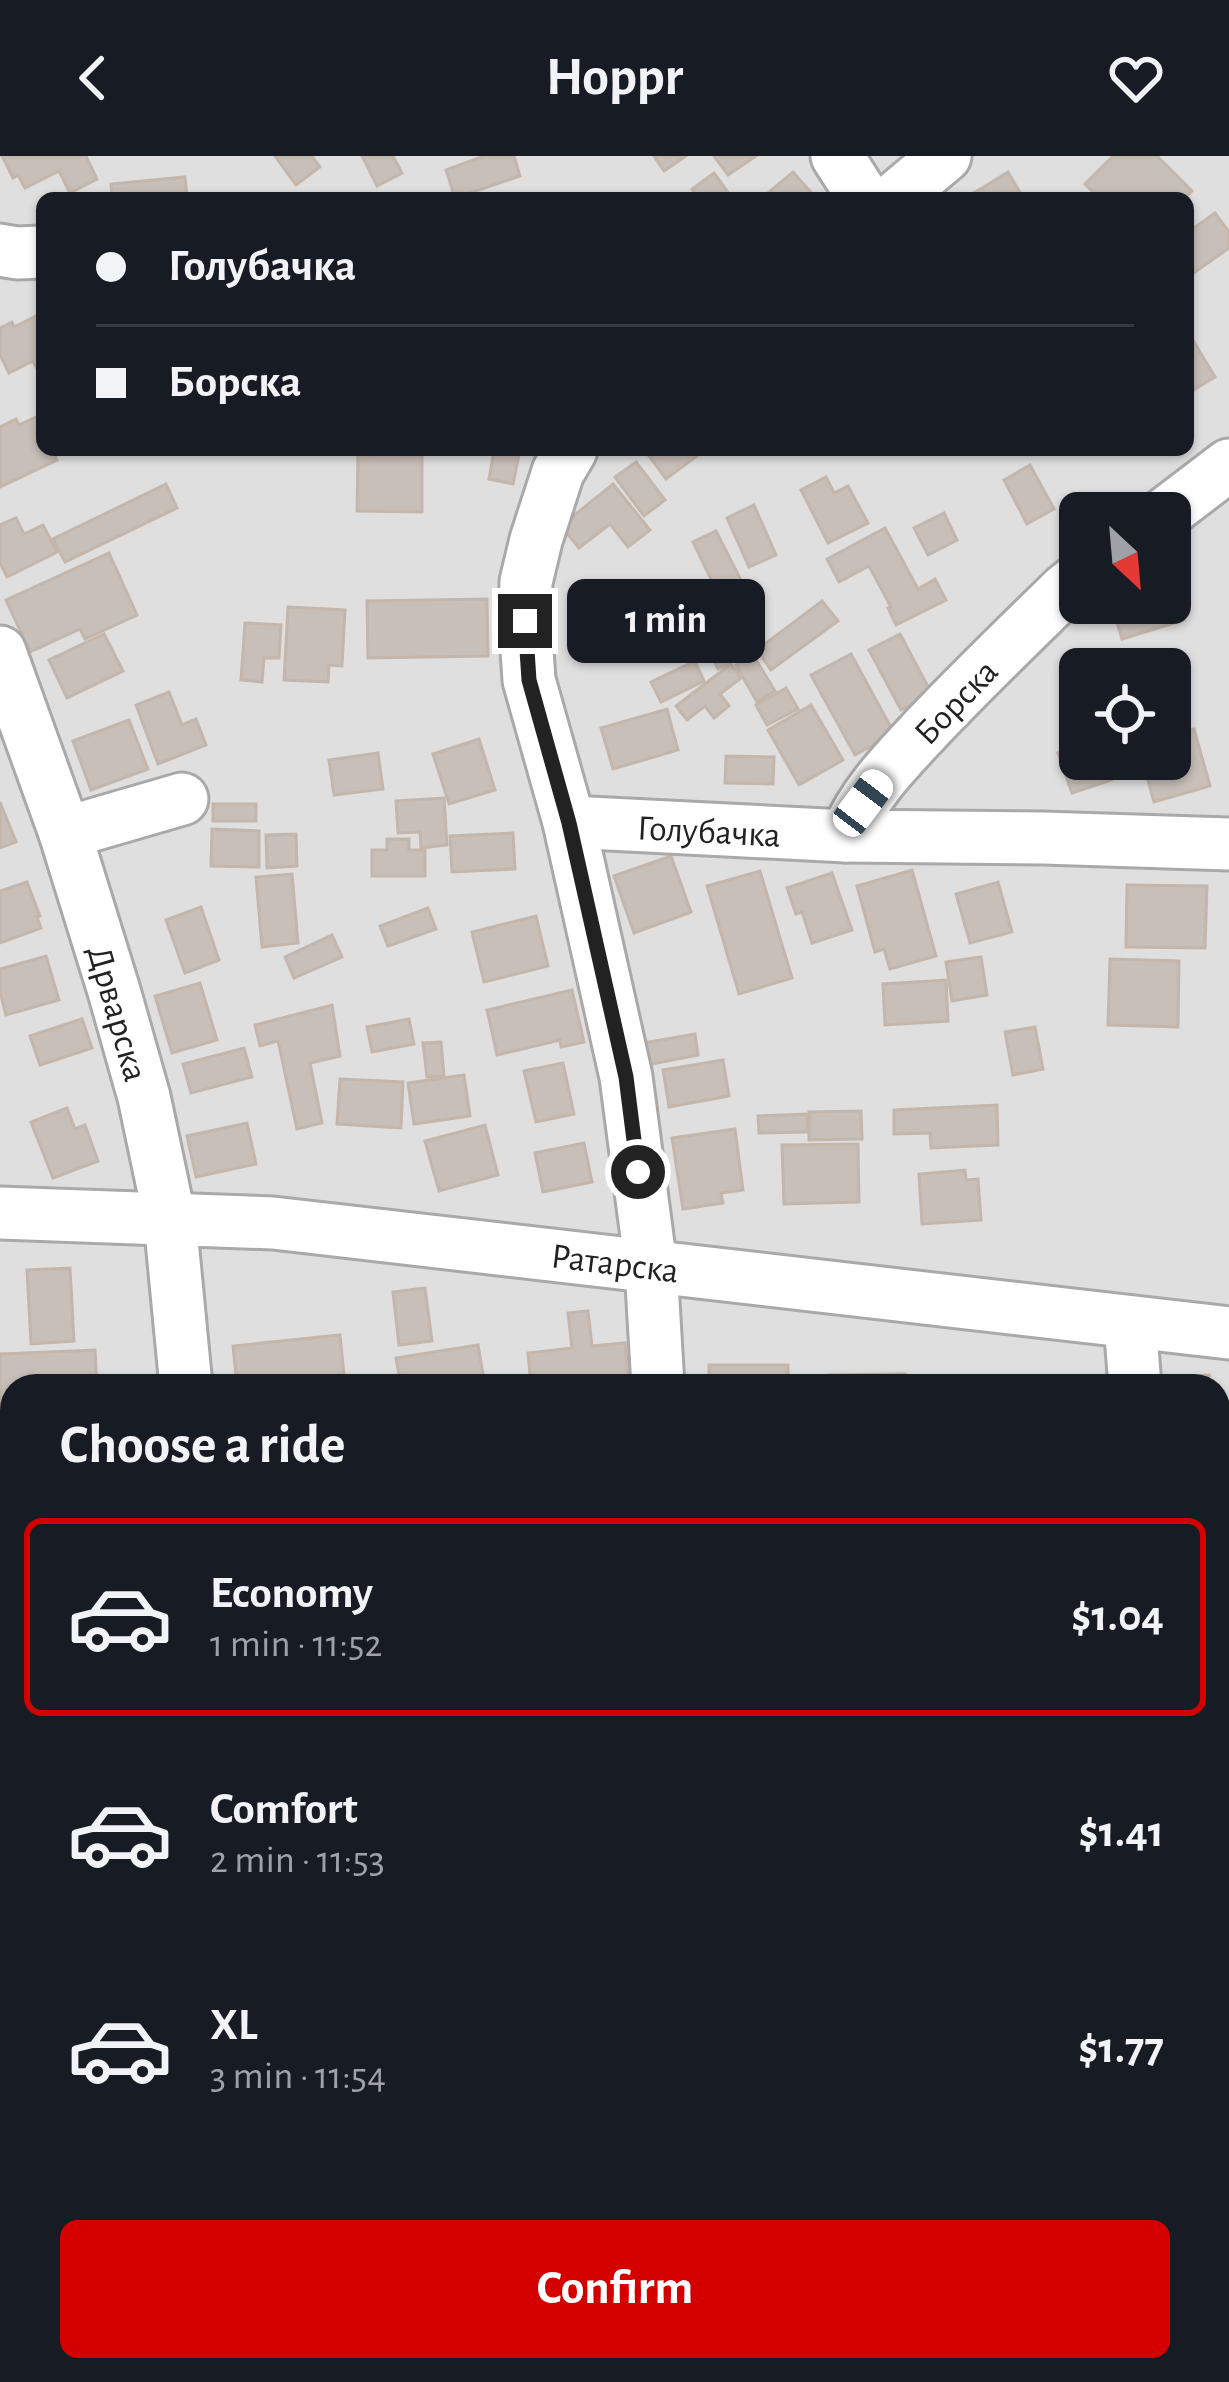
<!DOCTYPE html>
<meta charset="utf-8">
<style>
:root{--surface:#171b24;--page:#20242c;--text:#f1f3f6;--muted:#9ea1a6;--line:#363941;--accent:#d40000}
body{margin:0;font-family:"Alegreya Sans",sans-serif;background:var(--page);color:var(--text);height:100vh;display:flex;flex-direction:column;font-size:45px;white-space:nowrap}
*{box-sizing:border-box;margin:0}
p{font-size:39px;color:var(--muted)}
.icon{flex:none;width:66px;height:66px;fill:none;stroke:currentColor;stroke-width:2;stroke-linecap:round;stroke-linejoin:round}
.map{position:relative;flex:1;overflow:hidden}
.details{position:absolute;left:0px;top:1218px;width:1230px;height:1008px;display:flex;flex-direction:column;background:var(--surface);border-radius:36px 36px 0 0;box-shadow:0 3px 9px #0004}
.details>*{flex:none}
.guide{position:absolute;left:36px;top:36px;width:1158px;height:264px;border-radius:18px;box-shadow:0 3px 9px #0004;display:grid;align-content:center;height:264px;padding:0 60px;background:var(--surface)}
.needle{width:78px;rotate:154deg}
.fabs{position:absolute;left:1059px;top:336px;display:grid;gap:24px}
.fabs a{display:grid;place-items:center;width:132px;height:132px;border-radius:18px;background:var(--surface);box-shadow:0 3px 9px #0004;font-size:60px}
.end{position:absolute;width:54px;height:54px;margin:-27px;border:15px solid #222;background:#fff;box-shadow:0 0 0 6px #fff}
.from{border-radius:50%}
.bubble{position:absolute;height:84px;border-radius:18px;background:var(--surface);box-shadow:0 3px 9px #0004;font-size:39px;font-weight:600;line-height:84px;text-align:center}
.car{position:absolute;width:36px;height:72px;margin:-36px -18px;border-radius:15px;box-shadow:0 0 9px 3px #0007;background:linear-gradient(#fff 24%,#345 0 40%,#fff 0 76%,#345 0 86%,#fff 0)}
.guide b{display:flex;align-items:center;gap:42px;height:114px;font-size:45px}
.guide b+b{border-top:3px solid var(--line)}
.guide i{width:30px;height:30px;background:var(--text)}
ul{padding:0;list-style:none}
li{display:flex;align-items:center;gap:36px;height:198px;margin:0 24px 18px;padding:0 36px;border:6px solid transparent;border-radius:18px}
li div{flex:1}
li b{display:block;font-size:45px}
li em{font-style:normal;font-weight:600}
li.selected{border-color:var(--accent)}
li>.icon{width:108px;height:108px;stroke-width:1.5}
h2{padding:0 60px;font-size:54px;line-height:144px}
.action{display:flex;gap:24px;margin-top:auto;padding:24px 60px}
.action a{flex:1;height:138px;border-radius:18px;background:var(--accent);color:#fff;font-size:48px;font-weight:600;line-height:138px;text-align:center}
header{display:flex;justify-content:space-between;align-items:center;height:156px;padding:0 60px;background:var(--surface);font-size:54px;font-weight:600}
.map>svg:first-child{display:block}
.residential{fill:#e0dfdf;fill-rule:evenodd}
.building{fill:#c7bfb8;stroke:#c4b6ab;stroke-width:3}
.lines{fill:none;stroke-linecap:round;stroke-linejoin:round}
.minor-casing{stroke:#a9a9a9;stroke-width:57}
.minor{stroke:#fff;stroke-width:51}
.route{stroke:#222;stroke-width:15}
.labels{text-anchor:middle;stroke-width:9;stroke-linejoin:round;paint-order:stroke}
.street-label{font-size:36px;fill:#222;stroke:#fff}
</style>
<header><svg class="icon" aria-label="back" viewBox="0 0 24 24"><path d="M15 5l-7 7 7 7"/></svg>Hoppr<svg class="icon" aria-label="heart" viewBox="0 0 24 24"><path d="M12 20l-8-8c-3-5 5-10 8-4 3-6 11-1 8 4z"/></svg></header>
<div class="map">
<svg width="1229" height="2226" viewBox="0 0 1229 2226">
<rect width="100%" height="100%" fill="#f2efe9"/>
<path class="residential" d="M0 0H1229V2226H0ZM42 42H1188V294H42ZM1080 357H1170V447H1080ZM1080 513H1170V603H1080ZM12 1230H1218V2214H12Z"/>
<g class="building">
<polygon points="2,0 86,0 97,23 70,37 59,15 25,32 18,19 13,22"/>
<polygon points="275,0 312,0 320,11 296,29"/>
<polygon points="362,0 393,0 402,17 377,30"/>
<polygon points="484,0 514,0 520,20 455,42 446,14"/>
<polygon points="654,0 686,0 664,15"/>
<polygon points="714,0 756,0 728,19"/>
<polygon points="1113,0 1157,0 1192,35 1185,42 1099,42 1085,28"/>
<polygon points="793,16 816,42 762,42"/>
<polygon points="1008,16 1023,42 965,42 982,32"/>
<polygon points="714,17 732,42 698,42 692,33"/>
<polygon points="185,21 187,42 112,42 111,28"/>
<polygon points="1215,57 1229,76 1229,92 1188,121 1188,76"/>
<polygon points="42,157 42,208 36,211 33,205 9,217 0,199 0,172 12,166 14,171"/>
<polygon points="1188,176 1215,221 1192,235 1188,228"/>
<polygon points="36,261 42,273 42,294 52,294 57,304 0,331 0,271 16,263 19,269"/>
<polygon points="372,294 402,294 402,299 422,299 422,356 357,355 358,298 372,299"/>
<polygon points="494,294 520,294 513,328 489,323"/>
<polygon points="657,294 705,294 666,323 649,300"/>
<polygon points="636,306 665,344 644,360 615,321"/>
<polygon points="1030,309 1054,353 1027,368 1004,324"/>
<polygon points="826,321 834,337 848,330 868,367 828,387 801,334"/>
<polygon points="166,328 177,352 65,406 53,383"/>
<polygon points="613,328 650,374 628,391 610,368 579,392 561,370"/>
<polygon points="754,349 776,399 749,411 727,362"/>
<polygon points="944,357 957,384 928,399 914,372"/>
<polygon points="16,362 24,378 43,369 57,396 7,421 0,407 0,369"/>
<polygon points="885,372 918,433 935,423 946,444 896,469 888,452 891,451 869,410 839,426 827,403"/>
<polygon points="716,375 745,432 721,444 693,386"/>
<polygon points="109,397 137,459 85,483 80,473 30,496 6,444"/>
<polygon points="1170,417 1184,464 1122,483 1116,463 1105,466 1099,447 1170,447"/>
<polygon points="649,426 665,467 609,490 592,448"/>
<polygon points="487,443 488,500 368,502 367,445"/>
<polygon points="822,445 838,465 771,514 757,494"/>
<polygon points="288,451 345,454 342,510 329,509 328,526 284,524"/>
<polygon points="245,467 281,469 279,502 264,502 262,526 241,524"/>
<polygon points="716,469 734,505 718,513 707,491 693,498 686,484"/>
<polygon points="673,470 680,489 656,497 649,479"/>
<polygon points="104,478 123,515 67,542 49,504"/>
<polygon points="900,478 932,538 901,554 869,494"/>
<polygon points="851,498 894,577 855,599 811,519"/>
<polygon points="753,499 775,535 757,546 736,509"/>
<polygon points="695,505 704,525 661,546 651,526"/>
<polygon points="731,508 741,522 720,538 729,550 714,562 705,550 687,564 676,550"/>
<polygon points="786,532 798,553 767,569 756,549"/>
<polygon points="169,536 182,569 196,563 206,589 158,608 136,549"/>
<polygon points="811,549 843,604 799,629 768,574"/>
<polygon points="667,553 678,594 613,613 601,572"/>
<polygon points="129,564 148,613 91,634 73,585"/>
<polygon points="1194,573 1210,630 1154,646 1142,603 1170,603 1170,580"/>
<polygon points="479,583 495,634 449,648 433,598"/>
<polygon points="1080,590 1080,603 1104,603 1111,624 1072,637 1058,597"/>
<polygon points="378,597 383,633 334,639 329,604"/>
<polygon points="726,600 774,601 773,628 725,627"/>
<polygon points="444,642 447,689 421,692 420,676 398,677 396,645"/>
<polygon points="0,646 16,686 0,692"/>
<rect x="213" y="648" width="43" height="17"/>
<polygon points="212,673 259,675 259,711 211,710"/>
<polygon points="513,677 515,713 452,716 450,680"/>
<polygon points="296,678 297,710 267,712 266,679"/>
<polygon points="387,683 409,683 409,694 425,694 425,720 372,720 372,694 387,694"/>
<polygon points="671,700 691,756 634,777 614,720"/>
<polygon points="912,714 936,800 890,813 884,793 875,796 857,730"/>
<polygon points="760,715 792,822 739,838 707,730"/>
<polygon points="832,717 852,774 812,787 802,756 796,758 787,732"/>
<polygon points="292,718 298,787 262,791 256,721"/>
<polygon points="27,726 40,760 37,761 41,772 0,787 0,735"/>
<polygon points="998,726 1012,776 970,787 956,738"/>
<polygon points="1127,729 1207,730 1205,792 1126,791"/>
<polygon points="201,751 219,804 185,817 166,764"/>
<polygon points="428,752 436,773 388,790 380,770"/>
<polygon points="536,760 548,810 484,826 472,776"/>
<polygon points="332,779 342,801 294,822 285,801"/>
<polygon points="46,800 59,844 6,859 0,836 0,813"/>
<polygon points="981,801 987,839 952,845 946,806"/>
<polygon points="1110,803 1179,805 1178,871 1108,869"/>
<polygon points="946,824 948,865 885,869 883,828"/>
<polygon points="200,827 217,884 172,897 155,840"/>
<polygon points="572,834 584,886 561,891 560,884 497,899 487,854"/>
<polygon points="332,849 340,900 310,907 322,967 297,973 278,885 260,890 255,869"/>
<polygon points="82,863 92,892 40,909 30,880"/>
<polygon points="409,863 414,888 372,896 367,871"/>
<polygon points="1035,871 1043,913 1013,919 1005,876"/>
<polygon points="695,878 698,899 642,910 638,888"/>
<polygon points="441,886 444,920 427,921 423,887"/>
<polygon points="244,892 252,921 191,937 183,908"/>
<polygon points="723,904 729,940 669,951 663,914"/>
<polygon points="563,907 574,958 536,966 524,915"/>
<polygon points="464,919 470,960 414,968 408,927"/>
<polygon points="340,923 403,926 401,972 337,968"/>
<polygon points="997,949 998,989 931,992 930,977 894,978 894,954"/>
<polygon points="67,952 75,973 85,969 98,1005 53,1022 31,966"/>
<polygon points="861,955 862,983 809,984 809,956"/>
<polygon points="807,958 808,976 759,977 758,960"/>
<polygon points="247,967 256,1008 196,1021 187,980"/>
<polygon points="485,969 498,1019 439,1035 425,985"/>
<polygon points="735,973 743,1034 721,1037 723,1047 683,1053 672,982"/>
<polygon points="584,987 592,1026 543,1036 535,997"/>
<polygon points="858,988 859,1046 784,1048 782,989"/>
<polygon points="965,1014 966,1024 978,1023 981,1064 922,1068 919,1018"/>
<polygon points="70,1112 74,1185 31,1188 27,1114"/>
<polygon points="425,1132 432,1185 399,1189 393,1136"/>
<polygon points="588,1155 592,1190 625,1187 629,1230 531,1230 528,1197 572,1192 568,1157"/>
<polygon points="340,1179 345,1230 237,1230 233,1190"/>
<polygon points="478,1189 485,1230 401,1230 396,1202"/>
<polygon points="95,1194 97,1230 12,1230 12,1250 0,1250 0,1198"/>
<rect x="709" y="1209" width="79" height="21"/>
<polygon points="905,1218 905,1230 829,1230 829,1219"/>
<polygon points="1209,1219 1209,1230 1162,1230 1162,1221"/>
<polygon points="1229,1288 1229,1392 1226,1393 1227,1404 1218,1404 1218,1289"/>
<polygon points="12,1350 12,1419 0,1401 0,1357"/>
<polygon points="1229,1443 1229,1499 1218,1500 1218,1444"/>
<polygon points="1218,1606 1229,1606 1229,1686 1220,1686"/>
<polygon points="12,1704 12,1753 3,1747 1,1705"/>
<polygon points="1218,1708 1229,1708 1229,1740 1218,1741"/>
<polygon points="1229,1746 1229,1771 1218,1772 1218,1747"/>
<polygon points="12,1767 12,1796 0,1797 0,1768"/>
<polygon points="1222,1801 1229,1801 1229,1853 1226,1853"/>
<polygon points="1220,1890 1229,1890 1229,1987 1218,1987"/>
<polygon points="12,2030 12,2093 0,2094 0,2031"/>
<polygon points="1218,2049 1229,2049 1229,2102 1218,2103"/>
<polygon points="12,2099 12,2135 0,2136 0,2100"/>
<polygon points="0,2170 12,2170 12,2214 29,2214 29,2225 0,2226"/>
<polygon points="35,2214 66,2214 67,2226 36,2226"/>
<polygon points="327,2214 372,2214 373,2226 328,2226"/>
<polygon points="552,2214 606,2214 607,2226 552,2226"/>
<rect x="630" y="2214" width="24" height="12"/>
<polygon points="734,2214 758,2214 759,2226 735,2226"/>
<polygon points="1026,2214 1066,2214 1066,2221 1026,2224"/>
<polygon points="1179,2214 1203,2214 1204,2226 1179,2226"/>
<polygon points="1159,2216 1159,2226 1114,2226 1120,2226 1120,2218"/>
</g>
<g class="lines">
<defs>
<g id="minor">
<polyline points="837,0 864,42"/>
<polyline points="895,42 945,0"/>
<polyline points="0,94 17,97 42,96"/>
<polyline points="571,294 558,316 536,384 526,426 525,465 529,524 569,666 626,921 651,1111 658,1230"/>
<polyline points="1166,357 1229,309"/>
<polyline points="0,496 65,677 114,835 144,941 170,1064 186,1230"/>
<polyline points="569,666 846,680 1043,682 1229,688"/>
<polyline points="65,677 182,643"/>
<path d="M846 680C863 639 894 607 924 575 970 526 1018 480 1065 434L1080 422"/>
<polyline points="0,1057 273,1067 1229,1177"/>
<polyline points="1130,1166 1135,1230"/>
<polyline points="0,1480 12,1502"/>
<polyline points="0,1546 12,1550"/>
<polyline points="1218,1557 1229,1556"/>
<polyline points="1218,2004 1229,2003"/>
<polyline points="261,2214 262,2226"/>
<polyline points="486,2214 487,2226"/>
</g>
</defs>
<use href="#minor" class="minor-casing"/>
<use href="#minor" class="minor"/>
</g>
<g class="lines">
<polyline class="route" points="525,465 529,524 569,667 626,921 638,1016"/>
</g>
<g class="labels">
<g class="street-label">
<text transform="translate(955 545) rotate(-46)" y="13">Борска</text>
<text transform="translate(709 674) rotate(3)" y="13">Голубачка</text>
<text transform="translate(119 857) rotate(74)" y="13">Дрварска</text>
<text transform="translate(615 1106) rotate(7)" y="13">Ратарска</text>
</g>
</g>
</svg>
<div class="fabs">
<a><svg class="needle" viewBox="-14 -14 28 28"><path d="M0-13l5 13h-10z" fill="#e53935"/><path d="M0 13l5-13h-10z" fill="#9ea1a6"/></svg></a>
<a><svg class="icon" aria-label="locate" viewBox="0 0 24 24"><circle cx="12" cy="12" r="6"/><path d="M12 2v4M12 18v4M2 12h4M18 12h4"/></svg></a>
</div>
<i class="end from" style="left:638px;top:1016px"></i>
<i class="end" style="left:525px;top:465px"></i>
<div class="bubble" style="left:567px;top:423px;width:198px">1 min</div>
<i class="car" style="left:863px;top:647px;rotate:37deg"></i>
<div class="guide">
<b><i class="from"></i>Голубачка</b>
<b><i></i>Борска</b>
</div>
<section class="details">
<h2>Choose a ride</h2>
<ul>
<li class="selected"><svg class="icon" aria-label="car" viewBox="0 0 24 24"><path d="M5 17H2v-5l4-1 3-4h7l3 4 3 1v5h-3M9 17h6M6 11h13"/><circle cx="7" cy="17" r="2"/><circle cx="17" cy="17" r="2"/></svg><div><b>Economy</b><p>1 min · 11:52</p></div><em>$1.04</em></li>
<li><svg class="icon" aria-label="car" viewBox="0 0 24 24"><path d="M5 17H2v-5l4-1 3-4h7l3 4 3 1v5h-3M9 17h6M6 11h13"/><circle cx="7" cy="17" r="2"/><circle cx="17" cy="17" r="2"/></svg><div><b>Comfort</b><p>2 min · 11:53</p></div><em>$1.41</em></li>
<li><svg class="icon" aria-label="car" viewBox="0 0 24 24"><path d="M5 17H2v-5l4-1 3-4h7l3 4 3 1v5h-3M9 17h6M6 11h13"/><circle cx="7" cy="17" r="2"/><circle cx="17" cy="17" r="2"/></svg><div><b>XL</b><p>3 min · 11:54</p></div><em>$1.77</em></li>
</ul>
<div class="action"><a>Confirm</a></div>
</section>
</div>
